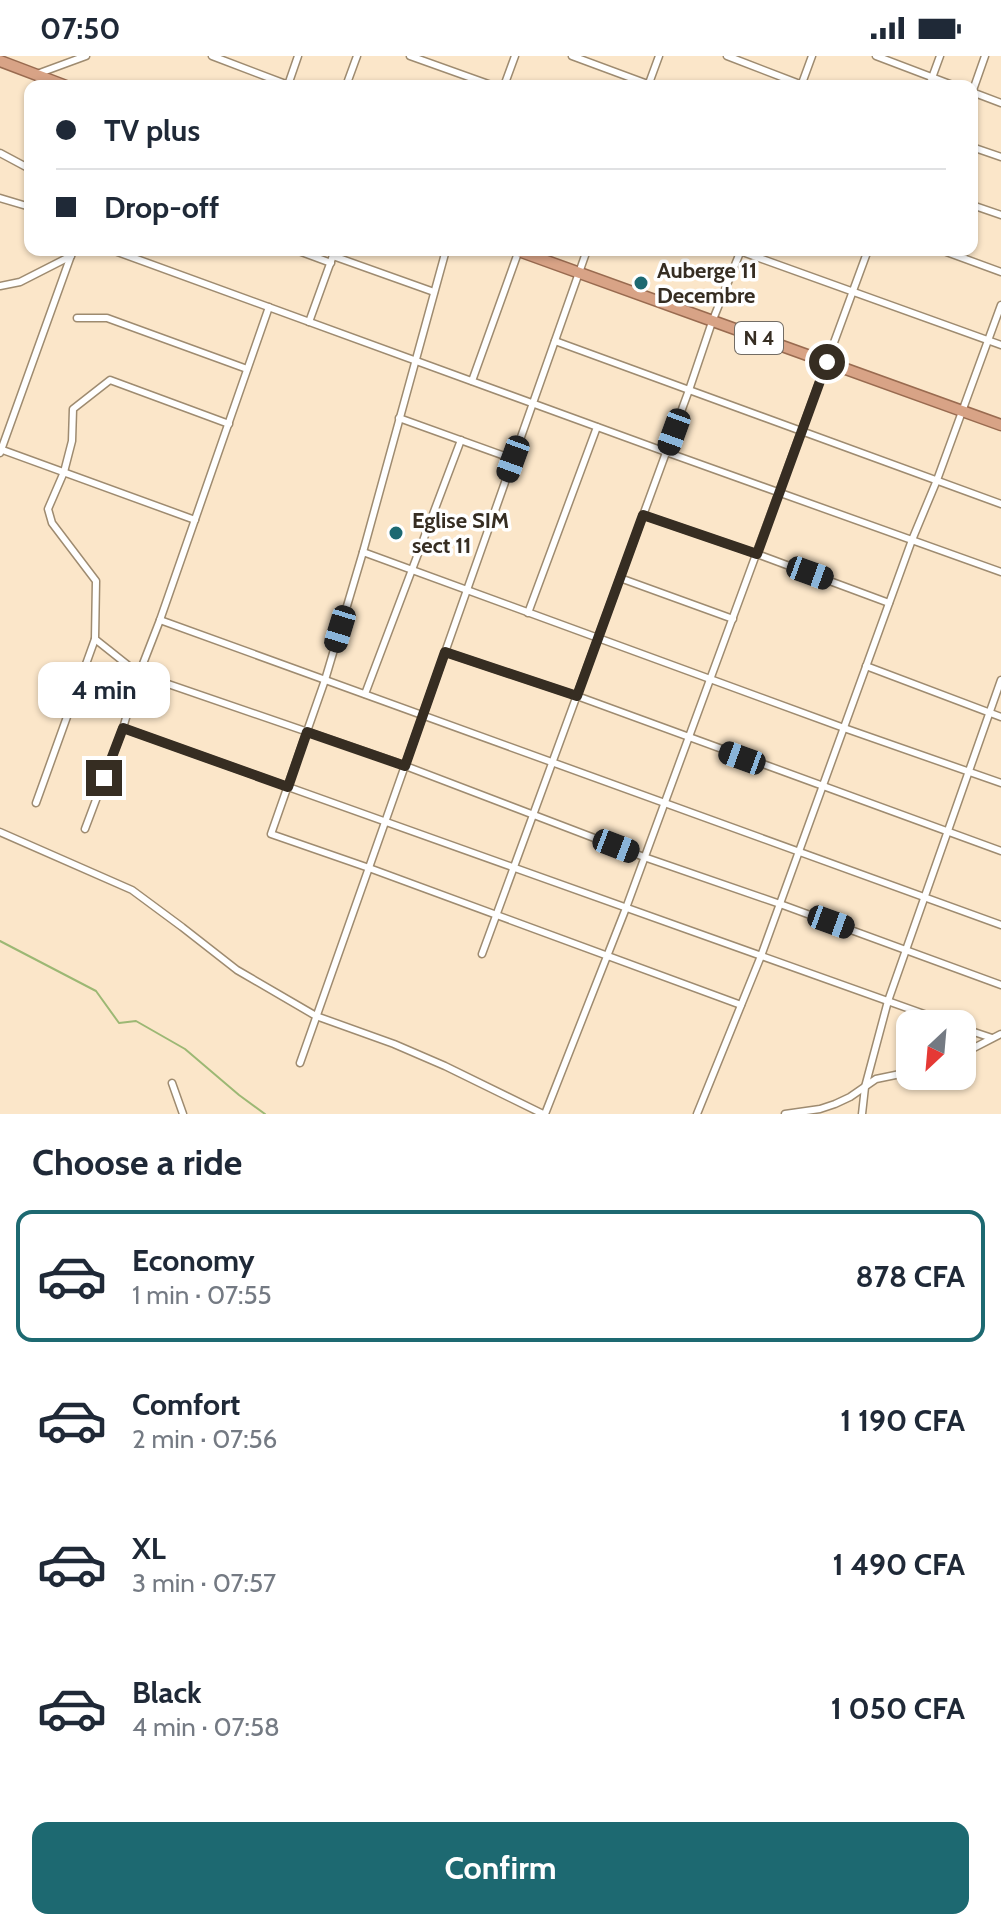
<!DOCTYPE html>
<meta charset="utf-8">
<style>
:root{--surface:#fff;--page:#f2f2f3;--text:#1f2937;--muted:#747a83;--line:#e0e1e3;--accent:#1d6971}
body{margin:0;font-family:Cabin,sans-serif;background:var(--page);color:var(--text);height:100vh;display:flex;flex-direction:column;font-size:30px;white-space:nowrap}
*{box-sizing:border-box;margin:0}
p{font-size:26px;color:var(--muted)}
.icon{flex:none;width:44px;height:44px;fill:none;stroke:currentColor;stroke-width:2;stroke-linecap:round;stroke-linejoin:round}
.map{position:relative;height:1058px;overflow:hidden}
.drawer{display:flex;flex-direction:column;background:var(--surface);flex:1}
.drawer>*{flex:none}
.top-card{position:absolute;left:24px;top:24px;width:954px;height:176px;border-radius:16px;box-shadow:0 2px 6px #0004;display:grid;align-content:center;height:176px;padding:0 32px;background:var(--surface)}
.needle{width:52px;rotate:206deg}
.fabs{position:absolute;left:896px;top:954px;display:grid;gap:16px}
.fabs a{display:grid;place-items:center;width:80px;height:80px;border-radius:16px;background:var(--surface);box-shadow:0 2px 6px #0004;font-size:40px}
.end{position:absolute;width:36px;height:36px;margin:-18px;border:10px solid #362d22;background:#fff;box-shadow:0 0 0 4px #fff}
.from{border-radius:50%}
.bubble{position:absolute;height:56px;border-radius:16px;background:var(--surface);box-shadow:0 2px 6px #0004;font-size:26px;font-weight:800;line-height:56px;text-align:center}
.car{position:absolute;width:24px;height:48px;margin:-24px -12px;border-radius:10px;box-shadow:0 0 6px 2px #0007;background:linear-gradient(#222 24%,#8ab4d8 0 40%,#222 0 76%,#8ab4d8 0 86%,#222 0)}
.top-card b{display:flex;align-items:center;gap:28px;height:76px;font-size:30px}
.top-card b+b{border-top:2px solid var(--line)}
.top-card i{width:20px;height:20px;background:var(--text)}
ul{padding:0;list-style:none}
li{display:flex;align-items:center;gap:24px;height:132px;margin:0 16px 12px;padding:0 16px;border:4px solid transparent;border-radius:16px}
li div{flex:1}
li b{display:block;font-size:30px}
li em{font-style:normal;font-weight:800}
li.current{border-color:var(--accent)}
li>.icon{width:72px;height:72px;stroke-width:1.5}
h2{padding:0 32px;font-size:36px;line-height:96px}
.primary-button{display:flex;gap:16px;margin-top:auto;padding:16px 32px}
.primary-button a{flex:1;height:92px;border-radius:16px;background:var(--accent);color:#fff;font-size:32px;font-weight:800;line-height:92px;text-align:center}
.status{display:flex;justify-content:space-between;align-items:center;height:56px;padding:0 40px;background:var(--surface);direction:ltr}
.status svg{height:22px;fill:currentColor}
.map>svg:first-child{display:block}
.lines{fill:none;stroke-linecap:round;stroke-linejoin:round}
.stream{stroke:#9cb874;stroke-width:2}
.minor-casing{stroke:#9e8b70;stroke-width:9}
.trunk-casing{stroke:#996b50;stroke-width:13}
.minor{stroke:#fff;stroke-width:6}
.trunk{stroke:#d8a386;stroke-width:10}
.route{stroke:#362d22;stroke-width:10}
.poi-dot{fill:#1d6971;stroke:#fff;stroke-width:3}
.labels{text-anchor:middle;stroke-width:7;stroke-linejoin:round;paint-order:stroke}
.shield{fill:#fff;stroke:#726c64;stroke-width:2}
.shield-label{font-size:20px;font-weight:bold;fill:#362d22}
.poi-label{font-size:22px;font-weight:bold;fill:#362d22;stroke:#fff;text-anchor:start}
</style>
<div class="status"><b>07:50</b><svg viewBox="0 0 49 12"><path d="M0 12V9h3v3zM5 12V6h3v6zM10 12V3h3v9zM15 12V0h3v12zM26 1h20v11H26zM47 4h2v5h-2z"/></svg></div>
<div class="map">
<svg width="1001" height="1058" viewBox="0 0 1001 1058">
<rect width="100%" height="100%" fill="#fbe6c9"/>
<g class="lines">
<polyline class="stream" points="0,885 96,935 119,967 136,965 185,993 239,1039 265,1058"/>
<defs>
<g id="minor">
<polyline points="212,0 291,30"/>
<polyline points="410,0 494,30"/>
<polyline points="572,0 653,30"/>
<polyline points="727,0 805,30"/>
<polyline points="876,0 955,30"/>
<polyline points="37,18 86,0"/>
<polyline points="288,29 298,0"/>
<polyline points="346,30 357,0"/>
<polyline points="504,30 515,0"/>
<polyline points="648,30 659,0"/>
<polyline points="801,30 812,0"/>
<polyline points="929,30 940,0"/>
<polyline points="972,36 1001,47"/>
<polyline points="972,37 985,0"/>
<polyline points="972,91 1001,101"/>
<polyline points="0,97 30,113"/>
<polyline points="0,142 30,151"/>
<polyline points="972,149 1001,159"/>
<polyline points="112,194 666,396 1001,516"/>
<polyline points="296,194 331,207"/>
<polyline points="446,194 363,496 325,624 271,778 369,812 741,949"/>
<polyline points="737,194 1001,289"/>
<polyline points="941,194 1001,216"/>
<polyline points="333,200 434,236"/>
<polyline points="0,230 20,226 71,200"/>
<polyline points="77,262 107,262 247,313"/>
<polyline points="309,266 335,194"/>
<polyline points="555,285 1001,448"/>
<polyline points="472,325 519,194"/>
<polyline points="399,362 513,403"/>
<polyline points="229,368 110,324 73,353 72,385 64,416 48,453 52,467 96,525 95,583 139,618 395,706 644,801 780,848 1001,929"/>
<polyline points="0,393 195,464"/>
<polyline points="0,397 73,194"/>
<polyline points="643,459 757,498 889,547"/>
<polyline points="363,496 844,672 1001,727"/>
<polyline points="620,522 733,563"/>
<polyline points="528,557 597,371"/>
<polyline points="160,564 1001,869"/>
<polyline points="445,596 577,640 1001,795"/>
<polyline points="866,610 1001,661"/>
<polyline points="365,638 461,384"/>
<polyline points="123,672 952,968"/>
<polyline points="36,747 95,583"/>
<polyline points="85,773 123,672 139,618 160,564 269,251"/>
<polyline points="0,776 132,834 182,871 237,914 316,960 394,988 445,1010 543,1058"/>
<polyline points="482,898 689,334 712,266 741,194"/>
<polyline points="962,972 992,982"/>
<polyline points="962,998 1001,978"/>
<polyline points="300,1007 587,194"/>
<polyline points="172,1027 183,1058"/>
<polyline points="545,1058 626,852 868,194"/>
<polyline points="697,1058 761,900 912,484 937,424 1001,249"/>
<polyline points="785,1058 820,1053 835,1048 850,1041 876,1023 910,1016"/>
<polyline points="862,1058 865,1031 888,945 1001,624"/>
</g>
<g id="trunk">
<polyline points="0,5 66,30"/>
<polyline points="516,194 1001,369"/>
</g>
</defs>
<use href="#minor" class="minor-casing"/>
<use href="#trunk" class="trunk-casing"/>
<use href="#minor" class="minor"/>
<use href="#trunk" class="trunk"/>
</g>
<g class="lines">
<polyline class="route" points="104,722 123,672 288,731 307,676 405,710 445,596 577,640 643,459 757,498 827,306"/>
</g>
<g class="poi-dot">
<circle cx="641" cy="227" r="8"/>
<circle cx="396" cy="477" r="8"/>
</g>
<g class="labels">
<rect class="shield" x="735" y="266" width="48" height="32" rx="6"/>
<g class="shield-label">
<text x="759" y="289">N 4</text>
</g>
<g class="poi-label">
<text x="657" y="222">Auberge 11<tspan x="657" dy="25">Decembre</tspan></text>
<text x="412" y="472">Eglise SIM<tspan x="412" dy="25">sect 11</tspan></text>
</g>
</g>
</svg>
<div class="fabs">
<a><svg class="needle" viewBox="-14 -14 28 28"><path d="M0-13l5 13h-10z" fill="#e53935"/><path d="M0 13l5-13h-10z" fill="#747a83"/></svg></a>
</div>
<i class="end from" style="left:827px;top:306px"></i>
<i class="end" style="left:104px;top:722px"></i>
<div class="bubble" style="left:38px;top:606px;width:132px">4 min</div>
<i class="car" style="left:674px;top:376px;rotate:200deg"></i>
<i class="car" style="left:513px;top:403px;rotate:200deg"></i>
<i class="car" style="left:810px;top:517px;rotate:110deg"></i>
<i class="car" style="left:340px;top:573px;rotate:197deg"></i>
<i class="car" style="left:742px;top:702px;rotate:290deg"></i>
<i class="car" style="left:616px;top:790px;rotate:111deg"></i>
<i class="car" style="left:831px;top:866px;rotate:110deg"></i>
<div class="top-card">
<b><i class="from"></i>TV plus</b>
<b><i></i>Drop-off</b>
</div>
</div>
<section class="drawer">
<h2>Choose a ride</h2>
<ul>
<li class="current"><svg class="icon" aria-label="car" viewBox="0 0 24 24"><path d="M5 17H2v-5l4-1 3-4h7l3 4 3 1v5h-3M9 17h6M6 11h13"/><circle cx="7" cy="17" r="2"/><circle cx="17" cy="17" r="2"/></svg><div><b>Economy</b><p>1 min · 07:55</p></div><em>878 CFA</em></li>
<li><svg class="icon" aria-label="car" viewBox="0 0 24 24"><path d="M5 17H2v-5l4-1 3-4h7l3 4 3 1v5h-3M9 17h6M6 11h13"/><circle cx="7" cy="17" r="2"/><circle cx="17" cy="17" r="2"/></svg><div><b>Comfort</b><p>2 min · 07:56</p></div><em>1 190 CFA</em></li>
<li><svg class="icon" aria-label="car" viewBox="0 0 24 24"><path d="M5 17H2v-5l4-1 3-4h7l3 4 3 1v5h-3M9 17h6M6 11h13"/><circle cx="7" cy="17" r="2"/><circle cx="17" cy="17" r="2"/></svg><div><b>XL</b><p>3 min · 07:57</p></div><em>1 490 CFA</em></li>
<li><svg class="icon" aria-label="car" viewBox="0 0 24 24"><path d="M5 17H2v-5l4-1 3-4h7l3 4 3 1v5h-3M9 17h6M6 11h13"/><circle cx="7" cy="17" r="2"/><circle cx="17" cy="17" r="2"/></svg><div><b>Black</b><p>4 min · 07:58</p></div><em>1 050 CFA</em></li>
</ul>
<div class="primary-button"><a>Confirm</a></div>
</section>
